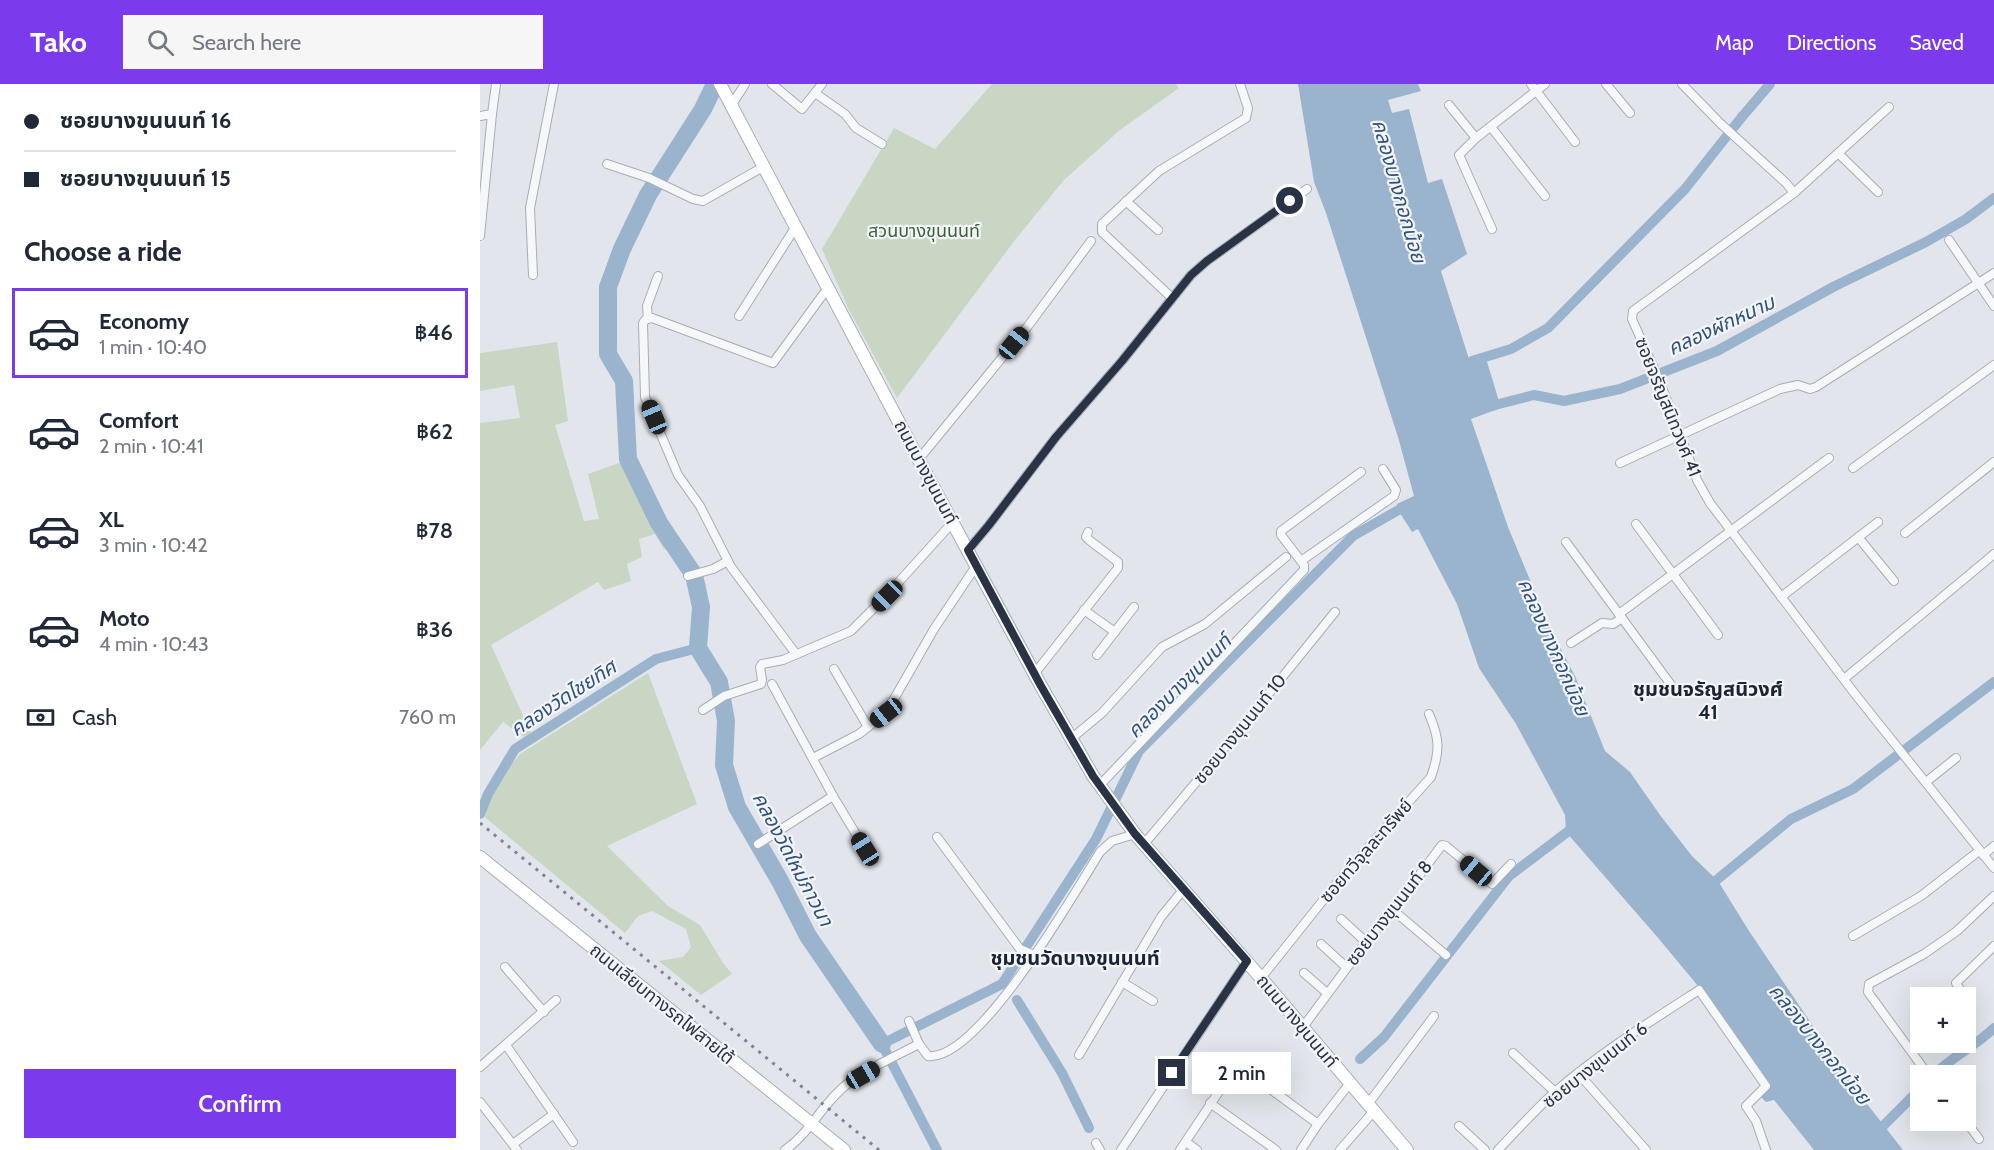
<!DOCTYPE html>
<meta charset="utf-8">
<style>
:root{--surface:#fff;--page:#f6f6f7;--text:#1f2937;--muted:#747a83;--line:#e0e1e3;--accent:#7c3aed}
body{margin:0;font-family:Cabin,"Noto Sans Thai",sans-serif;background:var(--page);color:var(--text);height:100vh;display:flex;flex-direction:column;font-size:22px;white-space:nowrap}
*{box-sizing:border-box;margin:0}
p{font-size:20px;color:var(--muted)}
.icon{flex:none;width:33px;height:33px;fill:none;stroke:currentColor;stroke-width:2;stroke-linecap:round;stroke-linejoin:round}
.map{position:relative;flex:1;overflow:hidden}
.panel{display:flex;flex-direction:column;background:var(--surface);width:480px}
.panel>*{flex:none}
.top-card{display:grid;align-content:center;height:132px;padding:0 24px;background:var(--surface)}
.buttons{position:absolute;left:1430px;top:903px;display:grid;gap:12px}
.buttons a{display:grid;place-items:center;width:66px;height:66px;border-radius:0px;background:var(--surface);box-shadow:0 6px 24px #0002;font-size:30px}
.end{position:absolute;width:27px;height:27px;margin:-14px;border:8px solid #293345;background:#fff;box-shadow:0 0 0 3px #fff}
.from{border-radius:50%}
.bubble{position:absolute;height:42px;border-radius:0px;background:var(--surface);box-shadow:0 6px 24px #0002;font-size:20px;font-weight:600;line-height:42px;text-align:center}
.car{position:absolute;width:18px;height:36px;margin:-18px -9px;border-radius:8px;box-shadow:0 0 4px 2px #0007;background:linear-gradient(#222 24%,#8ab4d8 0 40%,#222 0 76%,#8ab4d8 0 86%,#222 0)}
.top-card b{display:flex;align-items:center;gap:21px;height:57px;font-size:22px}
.top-card b+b{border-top:2px solid var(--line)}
.top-card i{width:15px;height:15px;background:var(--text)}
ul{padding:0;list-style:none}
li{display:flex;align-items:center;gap:18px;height:90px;margin:0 12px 9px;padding:0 12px;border:3px solid transparent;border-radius:0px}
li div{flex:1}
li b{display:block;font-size:22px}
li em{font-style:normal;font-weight:600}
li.on{border-color:var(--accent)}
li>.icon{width:54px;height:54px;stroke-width:1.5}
h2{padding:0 24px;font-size:27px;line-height:72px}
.pay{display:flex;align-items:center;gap:15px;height:66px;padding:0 24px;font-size:22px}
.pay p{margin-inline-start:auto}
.button{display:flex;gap:12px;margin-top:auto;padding:12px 24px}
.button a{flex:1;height:69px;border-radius:0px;background:var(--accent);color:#fff;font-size:24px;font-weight:600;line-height:69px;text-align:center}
header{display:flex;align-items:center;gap:36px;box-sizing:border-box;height:84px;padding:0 30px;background:var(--accent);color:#fff}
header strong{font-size:28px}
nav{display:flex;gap:33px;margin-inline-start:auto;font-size:21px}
.search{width:420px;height:54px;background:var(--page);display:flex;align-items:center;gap:15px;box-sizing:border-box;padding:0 21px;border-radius:0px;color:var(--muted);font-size:22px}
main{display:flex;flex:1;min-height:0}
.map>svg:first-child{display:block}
.green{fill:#c8d6c3}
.water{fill:#9bb4ce}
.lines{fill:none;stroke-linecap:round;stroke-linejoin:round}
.canal{stroke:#9bb4ce;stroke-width:10}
.river{stroke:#9bb4ce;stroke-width:18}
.street-casing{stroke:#a7adb7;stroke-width:10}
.secondary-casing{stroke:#a7adb7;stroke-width:14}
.street{stroke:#f6f7f9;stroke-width:8}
.secondary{stroke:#fff;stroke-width:12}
.rail{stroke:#7b8596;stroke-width:3;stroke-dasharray:3 6;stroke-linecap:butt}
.route{stroke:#293345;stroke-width:8}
.labels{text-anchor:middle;stroke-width:4.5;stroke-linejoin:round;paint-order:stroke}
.park-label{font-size:18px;fill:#3e6235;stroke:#f3f5f9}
.street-label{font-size:18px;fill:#293345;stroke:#f3f5f9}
.water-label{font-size:20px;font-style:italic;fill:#30527c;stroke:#f3f5f9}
.neighbourhood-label{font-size:20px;font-weight:bold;fill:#1b2436;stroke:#f3f5f9}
</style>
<header>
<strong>Tako</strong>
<div class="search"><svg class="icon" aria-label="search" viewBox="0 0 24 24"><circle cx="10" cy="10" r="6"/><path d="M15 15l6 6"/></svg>Search here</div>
<nav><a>Map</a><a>Directions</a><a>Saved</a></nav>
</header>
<main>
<section class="panel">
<div class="top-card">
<b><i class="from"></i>ซอยบางขุนนนท์ 16</b>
<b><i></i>ซอยบางขุนนนท์ 15</b>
</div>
<h2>Choose a ride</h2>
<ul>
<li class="on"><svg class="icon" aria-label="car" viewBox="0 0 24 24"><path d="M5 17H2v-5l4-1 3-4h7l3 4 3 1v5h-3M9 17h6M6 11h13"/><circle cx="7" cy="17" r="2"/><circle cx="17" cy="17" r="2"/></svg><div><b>Economy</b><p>1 min · 10:40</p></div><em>฿46</em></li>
<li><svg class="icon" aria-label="car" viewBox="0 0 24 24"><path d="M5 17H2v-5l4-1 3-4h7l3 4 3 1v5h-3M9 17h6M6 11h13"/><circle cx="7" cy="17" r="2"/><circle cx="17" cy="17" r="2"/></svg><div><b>Comfort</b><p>2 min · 10:41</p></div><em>฿62</em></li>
<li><svg class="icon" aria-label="car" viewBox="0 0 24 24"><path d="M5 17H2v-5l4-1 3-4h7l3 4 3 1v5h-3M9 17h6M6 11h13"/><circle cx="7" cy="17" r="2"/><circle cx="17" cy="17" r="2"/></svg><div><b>XL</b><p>3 min · 10:42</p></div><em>฿78</em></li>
<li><svg class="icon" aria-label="car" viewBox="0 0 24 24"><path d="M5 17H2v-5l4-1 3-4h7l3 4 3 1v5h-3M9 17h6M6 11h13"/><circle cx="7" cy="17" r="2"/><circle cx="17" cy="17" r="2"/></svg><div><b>Moto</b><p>4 min · 10:43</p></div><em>฿36</em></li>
</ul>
<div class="pay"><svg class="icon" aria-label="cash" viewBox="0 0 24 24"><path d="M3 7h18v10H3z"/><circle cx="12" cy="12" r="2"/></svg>Cash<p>760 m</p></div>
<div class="button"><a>Confirm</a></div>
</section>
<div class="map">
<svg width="1514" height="1066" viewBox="0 0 1514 1066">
<rect width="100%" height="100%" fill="#e2e6ec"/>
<g class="green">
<polygon points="512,0 696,0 699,4 640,46 584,96 535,156 417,314 369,226 342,165 414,44 455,65"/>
<polygon points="77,258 88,337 75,341 104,437 119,435 108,390 147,376 197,459 184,466 175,450 159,455 162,473 147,480 151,497 124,506 118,498 11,561 51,649 44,653 23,638 0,666 0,339 40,334 34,301 0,307 0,269"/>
<polygon points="168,589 217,720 127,762 188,822 220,841 243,879 252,890 221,911 179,877 203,873 211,863 206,845 172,827 158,832 145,849 2,731 26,686 40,670"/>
</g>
<polygon class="water" points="818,0 938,0 941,7 908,16 912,29 929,25 948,99 962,95 987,170 961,187 989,275 1005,271 1021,324 991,335 1028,443 1070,544 1095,592 1125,667 1150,688 1180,731 1212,772 1238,797 1269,847 1377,1007 1423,1066 1334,1066 1294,1016 1286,1018 1280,1012 1289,1003 1218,902 1179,855 1086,748 1085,731 1036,640 999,584 977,520 938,445 932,448 918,426 917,420 934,412 918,353 846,129 834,98"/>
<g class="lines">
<g class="canal">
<polyline points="992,277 1031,265 1068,244 1205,105 1261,34 1290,0"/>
<polyline points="1007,323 1054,311 1084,317 1140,305 1237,267 1355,202 1446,158 1486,135 1514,114"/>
<polyline points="0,730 8,710 35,665 176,575 218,564"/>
<polyline points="1228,803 1311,735 1373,705 1514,598"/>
<polyline points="537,916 582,989 609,1044"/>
<polyline points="880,975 904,953 1029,792 1098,740"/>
<path d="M1453 992C1471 973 1496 962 1514 944"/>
<polyline points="1394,1051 1440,1005"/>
<polyline points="457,1066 402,960 522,900 616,755 659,667 873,452 929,420"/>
</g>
<polyline class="river" points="235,0 223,25 168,111 142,165 128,203 128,270 144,297 148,375 179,439 214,491 221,523 218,564 239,598 246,637 244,681 257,723 300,797 328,852 402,960"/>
<defs>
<g id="street">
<polyline points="292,0 322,25 342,0"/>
<polyline points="1051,0 1095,58"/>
<polyline points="1126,0 1150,29"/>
<polyline points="1202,0 1241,40 1306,99 1314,109 1153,227 1152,235 1180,298 1217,396 1230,419 1375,610 1514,784"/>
<polyline points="335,9 365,30 376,44 402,60"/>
<polyline points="969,21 996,54"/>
<polyline points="251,22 265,0"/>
<polyline points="0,32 12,30 16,0"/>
<polyline points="1011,43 1065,112"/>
<polyline points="1359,70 1398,108"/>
<polyline points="127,80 169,94 213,115 223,117 283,83"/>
<polyline points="1314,109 1409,23"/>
<polyline points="646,117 678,146"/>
<polyline points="1012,145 979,71 996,54 1065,0"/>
<polyline points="0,152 12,30"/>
<polyline points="1469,156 1514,222"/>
<polyline points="53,191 50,124 74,0"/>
<polyline points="692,214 622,148 622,140 679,87 766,34 768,24 760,0"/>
<polyline points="259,232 315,144"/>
<polyline points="168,235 167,222 178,192"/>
<polyline points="439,375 548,242 611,157"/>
<polyline points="1140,379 1300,305 1318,301 1330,305 1336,303 1514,189"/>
<polyline points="1373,384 1514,281"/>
<polyline points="1156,440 1238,551"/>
<polyline points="1425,449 1514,378"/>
<polyline points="1378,453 1414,497"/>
<polyline points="1086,458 1197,609"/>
<polyline points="488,466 509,441 576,353 642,277 711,191 727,177 827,105"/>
<polyline points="821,477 914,412 916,406 903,385"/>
<polyline points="208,492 233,485 248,477"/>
<polyline points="1301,513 1398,438"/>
<polyline points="604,526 635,548"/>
<polyline points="1139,530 1349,374"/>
<polyline points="1091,559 1122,539 1133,540 1142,534"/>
<polyline points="316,570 251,483 220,422 198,391 165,313 163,239 166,235 172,234 293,279 347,205"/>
<polyline points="617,571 654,523"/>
<polyline points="354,585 388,643"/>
<polyline points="555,589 638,484 638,478 609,456 606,453 608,448"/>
<polyline points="1364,595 1514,470"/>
<polyline points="292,600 353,712 385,765"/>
<polyline points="223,626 244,612 281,600 282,596 280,583 282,580 303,576 371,547 407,511 473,438"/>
<polyline points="592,654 622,629 682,563 725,540 806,473"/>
<polyline points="333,674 379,650 406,629 454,545 496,482"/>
<polyline points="1446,698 1476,674"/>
<polyline points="620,701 824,486 824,481 801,451 801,447 881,388"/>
<polyline points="457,753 540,865 554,871"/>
<polyline points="278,760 353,712"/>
<path d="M664 760C729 684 792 606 855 528"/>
<polyline points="1503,771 1514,762"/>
<polyline points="913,826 966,871"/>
<polyline points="861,835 886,858"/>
<polyline points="1373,852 1441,812 1499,767"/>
<polyline points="841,860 866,883"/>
<polyline points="25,883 64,928"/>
<polyline points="824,889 847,909"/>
<path d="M781 894 860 795 951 693C960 667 960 655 949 630"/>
<polyline points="642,898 673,917"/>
<polyline points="1481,914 1481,907 1476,899 1514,862"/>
<path d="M429 937 439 960 448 972C498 978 595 808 620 768L632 757 655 750"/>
<polyline points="823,943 886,858 913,826 962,761 966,762 1012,800 1031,780"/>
<polyline points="26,961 93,1058"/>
<polyline points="1033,969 1075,1008"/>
<polyline points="599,971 681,833 703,806"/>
<polyline points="0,983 76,916"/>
<polyline points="1098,989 1166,1066"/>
<polyline points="1449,992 1393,915 1388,908 1389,900 1444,870 1477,847 1514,812"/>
<polyline points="0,1018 37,1066"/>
<polyline points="730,1019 796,1066"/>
<polyline points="888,1020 954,932"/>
<polyline points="1485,1036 1499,1055"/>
<polyline points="979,1042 1005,1066"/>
<polyline points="706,1058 717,1066"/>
<polyline points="616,1059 620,1066"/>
<polyline points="33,1060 74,1030"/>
<path d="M305 1066C330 1049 342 1020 366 1001 386 985 416 972 439 960"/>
<polyline points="641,1066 767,877"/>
<polyline points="700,1066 756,982 763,985 838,1040"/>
<polyline points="821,1066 838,1040 870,999"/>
<polyline points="860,1066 894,1027"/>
<path d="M1018 1066C1037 1046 1056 1025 1076 1007 1120 969 1171 937 1219 906L1286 1002 1266 1022 1276 1037 1286 1066"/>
</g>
<g id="secondary">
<polyline points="240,0 449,395 561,602 613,692 655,750 781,894 927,1066"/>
<polyline points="0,773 364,1066"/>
</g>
</defs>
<use href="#street" class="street-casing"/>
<use href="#secondary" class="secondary-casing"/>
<use href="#street" class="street"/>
<use href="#secondary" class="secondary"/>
<polyline class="rail" points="0,739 399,1066"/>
</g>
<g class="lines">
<polyline class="route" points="692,989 767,877 655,750 613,692 561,602 488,466 509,441 576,353 642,277 711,191 727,177 810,117"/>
</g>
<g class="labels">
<g class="park-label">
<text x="444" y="153">สวนบางขุนนนท์</text>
</g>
<g class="street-label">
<text transform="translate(1188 323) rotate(68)" y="6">ซอยจรัญสนิทวงศ์ 41</text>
<text transform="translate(446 388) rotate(62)" y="6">ถนนบางขุนนนท์</text>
<text transform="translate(760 645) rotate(-51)" y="6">ซอยบางขุนนนท์ 10</text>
<text transform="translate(886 767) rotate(-49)" y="6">ซอยทวีจุลละทรัพย์</text>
<text transform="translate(909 829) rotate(-52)" y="6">ซอยบางขุนนนท์ 8</text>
<text transform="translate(182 920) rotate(39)" y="6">ถนนเลียบทางรถไฟสายใต้</text>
<text transform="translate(817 937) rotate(50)" y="6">ถนนบางขุนนนท์</text>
<text transform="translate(1115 981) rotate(-38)" y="6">ซอยบางขุนนนท์ 6</text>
</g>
<g class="water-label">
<text transform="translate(919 107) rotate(74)" y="7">คลองบางกอกน้อย</text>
<text transform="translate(1241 241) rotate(-25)" y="7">คลองผักหนาม</text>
<text transform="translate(1074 563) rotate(66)" y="7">คลองบางกอกน้อย</text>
<text transform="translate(699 602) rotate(-45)" y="7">คลองบางขุนนนท์</text>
<text transform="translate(83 614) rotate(-33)" y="7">คลองวัดไชยทิศ</text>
<text transform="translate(313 775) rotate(62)" y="7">คลองวัดใหม่ภาวนา</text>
<text transform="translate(1340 960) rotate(51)" y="7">คลองบางกอกน้อย</text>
</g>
<g class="neighbourhood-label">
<text x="1228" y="612">ชุมชนจรัญสนิวงศ์<tspan x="1228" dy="23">41</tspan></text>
<text x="595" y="881">ชุมชนวัดบางขุนนนท์</text>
</g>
</g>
</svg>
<div class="buttons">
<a>+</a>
<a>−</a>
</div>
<i class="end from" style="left:810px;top:117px"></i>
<i class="end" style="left:692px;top:989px"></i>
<div class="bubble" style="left:712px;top:968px;width:99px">2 min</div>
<i class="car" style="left:534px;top:259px;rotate:39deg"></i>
<i class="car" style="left:174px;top:333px;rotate:337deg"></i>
<i class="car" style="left:407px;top:512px;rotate:225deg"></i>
<i class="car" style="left:406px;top:629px;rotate:232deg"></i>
<i class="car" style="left:385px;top:765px;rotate:328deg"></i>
<i class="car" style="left:996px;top:787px;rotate:310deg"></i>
<i class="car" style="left:383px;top:991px;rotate:60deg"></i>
</div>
</main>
